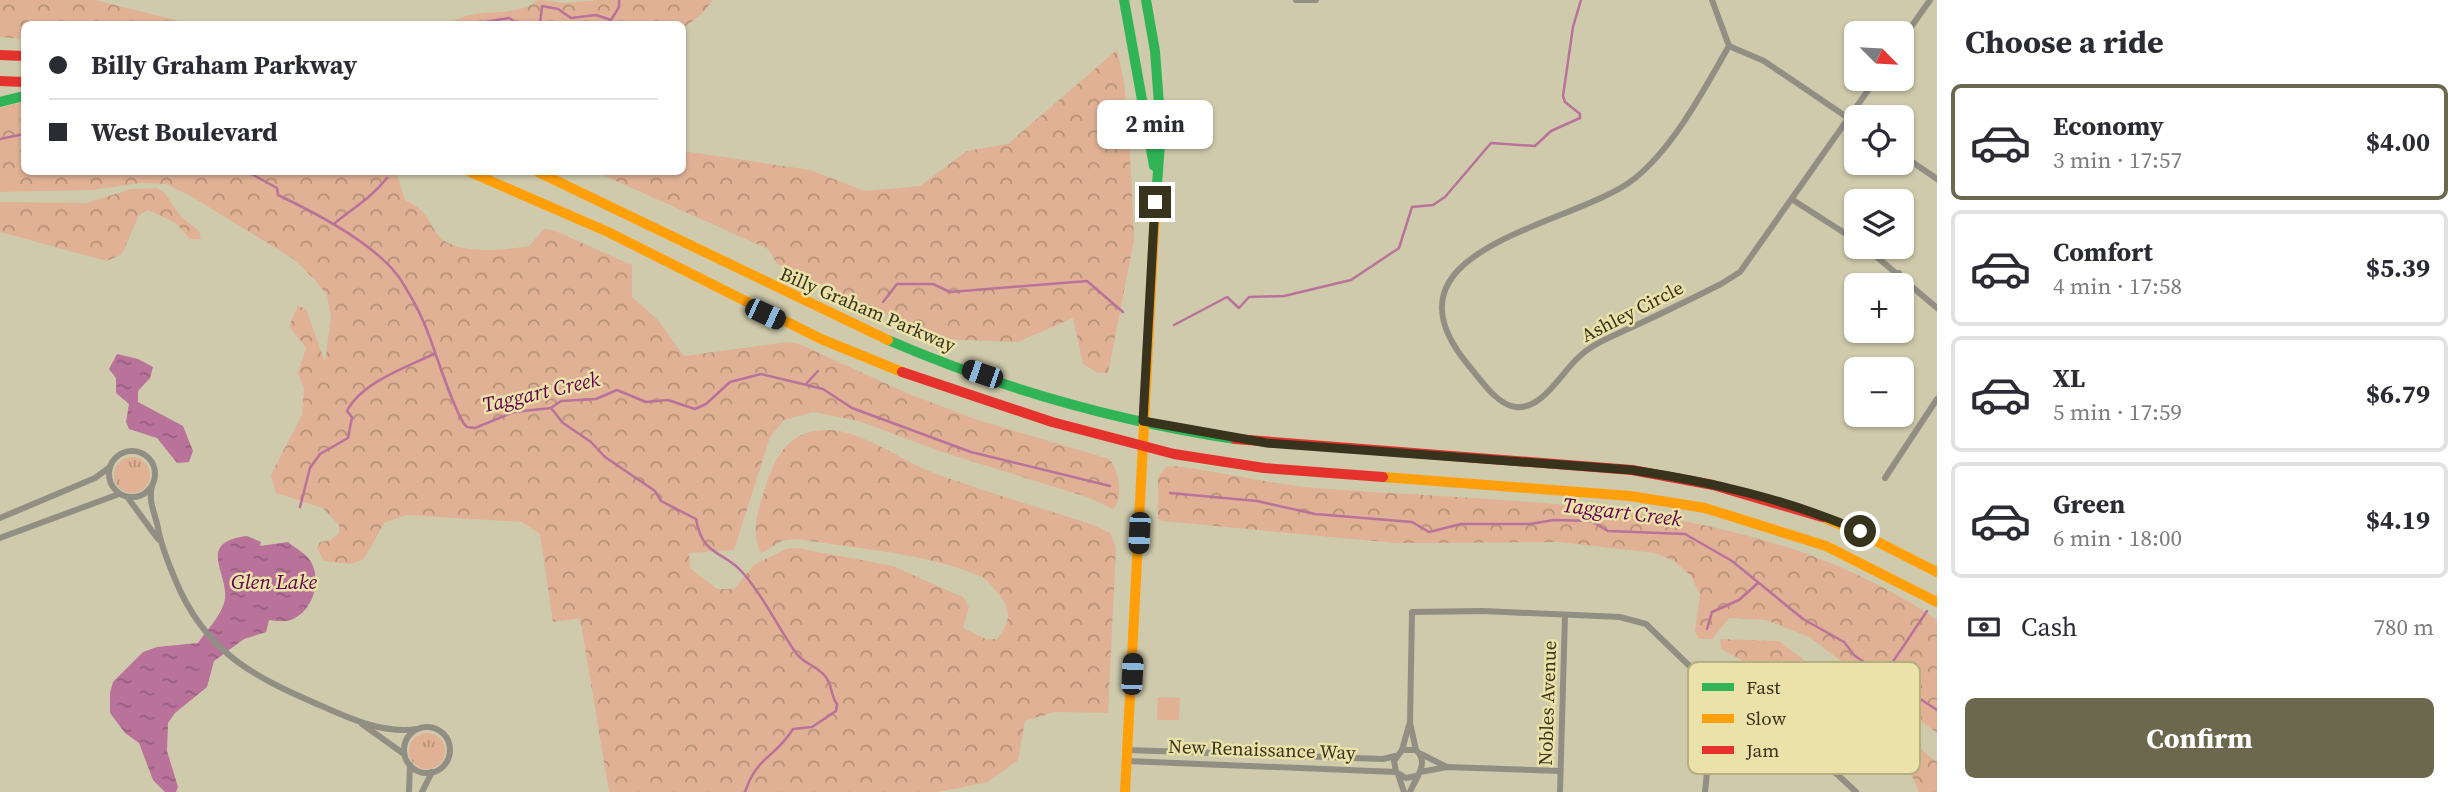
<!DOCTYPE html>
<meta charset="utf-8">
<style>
:root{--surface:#fff;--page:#f2f2f3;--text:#2b2b33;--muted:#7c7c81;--line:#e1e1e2;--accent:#6c684e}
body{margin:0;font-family:"Source Serif 4",serif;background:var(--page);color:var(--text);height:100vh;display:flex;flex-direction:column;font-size:26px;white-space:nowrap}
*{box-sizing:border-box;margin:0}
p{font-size:23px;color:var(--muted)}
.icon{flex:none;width:38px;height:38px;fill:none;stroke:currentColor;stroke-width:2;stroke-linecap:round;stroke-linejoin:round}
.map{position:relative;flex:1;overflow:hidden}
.drawer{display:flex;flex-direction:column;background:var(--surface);width:525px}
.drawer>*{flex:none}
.top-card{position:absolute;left:21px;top:21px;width:665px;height:154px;border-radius:10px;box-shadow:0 2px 5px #0004;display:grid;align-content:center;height:154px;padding:0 28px;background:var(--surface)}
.needle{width:46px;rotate:114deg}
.tools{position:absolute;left:1844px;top:21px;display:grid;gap:14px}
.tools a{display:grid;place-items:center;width:70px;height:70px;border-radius:10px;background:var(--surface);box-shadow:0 2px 5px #0004;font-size:35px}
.end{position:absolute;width:32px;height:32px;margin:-16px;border:9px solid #37331c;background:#fff;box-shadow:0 0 0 4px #fff}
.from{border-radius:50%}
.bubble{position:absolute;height:49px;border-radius:10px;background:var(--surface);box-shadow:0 2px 5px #0004;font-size:23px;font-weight:700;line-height:49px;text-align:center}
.car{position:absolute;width:21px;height:42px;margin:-21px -10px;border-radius:9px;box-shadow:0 0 5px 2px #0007;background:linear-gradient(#222 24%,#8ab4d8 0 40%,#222 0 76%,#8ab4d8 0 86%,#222 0)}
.top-card b{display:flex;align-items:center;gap:24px;height:66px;font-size:26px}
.top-card b+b{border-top:2px solid var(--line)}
.top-card i{width:18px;height:18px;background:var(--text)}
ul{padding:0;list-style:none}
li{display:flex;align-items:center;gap:21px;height:116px;margin:0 14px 10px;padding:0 14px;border:4px solid var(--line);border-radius:10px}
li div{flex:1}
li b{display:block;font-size:26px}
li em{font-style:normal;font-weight:700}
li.active{border-color:var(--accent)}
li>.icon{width:63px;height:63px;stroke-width:1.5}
h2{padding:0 28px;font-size:32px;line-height:84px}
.pay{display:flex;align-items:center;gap:18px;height:77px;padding:0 28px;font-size:26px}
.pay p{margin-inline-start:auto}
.button{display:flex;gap:14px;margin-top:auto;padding:14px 28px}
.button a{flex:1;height:80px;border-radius:10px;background:var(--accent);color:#fff;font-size:28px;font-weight:700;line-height:80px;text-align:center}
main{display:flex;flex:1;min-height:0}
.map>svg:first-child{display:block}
.grass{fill:url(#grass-tufts)}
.forest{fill:url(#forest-crowns)}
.park{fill:#e0b194}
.water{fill:url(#water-ripples)}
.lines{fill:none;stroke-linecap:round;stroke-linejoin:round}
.stream{stroke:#b9729a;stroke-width:2.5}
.street{stroke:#918f84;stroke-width:6}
.fast{stroke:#30b455;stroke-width:10}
.slow{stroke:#ff9f0a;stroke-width:10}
.jam{stroke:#e5322d;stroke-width:10}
.route{stroke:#37331c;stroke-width:9}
.labels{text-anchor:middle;stroke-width:5;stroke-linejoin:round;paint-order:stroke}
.street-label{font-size:19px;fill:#37331c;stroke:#ebe2a9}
.water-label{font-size:21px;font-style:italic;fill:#63004e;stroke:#ebe2a9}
.key{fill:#ebe2a9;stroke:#b5ae7f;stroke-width:2}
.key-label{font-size:19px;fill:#37331c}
</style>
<main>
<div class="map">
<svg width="1937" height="792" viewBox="0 0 1937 792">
<defs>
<pattern id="grass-tufts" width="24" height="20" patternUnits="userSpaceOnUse" patternTransform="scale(1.75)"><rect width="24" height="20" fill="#e0b194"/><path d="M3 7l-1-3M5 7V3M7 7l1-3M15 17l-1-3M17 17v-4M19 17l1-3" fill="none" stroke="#b69178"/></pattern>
<pattern id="forest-crowns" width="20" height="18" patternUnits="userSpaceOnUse" patternTransform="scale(1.75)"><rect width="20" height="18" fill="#e0b194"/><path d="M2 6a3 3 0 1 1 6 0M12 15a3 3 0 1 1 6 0" fill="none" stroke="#b69178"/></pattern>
<pattern id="water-ripples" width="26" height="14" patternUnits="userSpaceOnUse" patternTransform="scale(1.75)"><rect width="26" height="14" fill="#b9729a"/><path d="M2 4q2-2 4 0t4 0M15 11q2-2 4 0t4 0" fill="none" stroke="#975e7d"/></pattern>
</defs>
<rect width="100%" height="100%" fill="#cfcaab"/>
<g class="grass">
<circle cx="132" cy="475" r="18"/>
<circle cx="427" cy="751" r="18"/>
</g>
<g class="forest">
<polygon points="0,0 95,0 191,24 24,24 24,39 0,37"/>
<path d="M539 0 564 3 600 0H713L701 15 683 28 682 24H449C476 5 512 20 539 0Z"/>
<polygon points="1117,50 1124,82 1129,132 1134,240 1108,373 1098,373 1083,364 1073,318 1018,342 938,339 777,264 768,249 596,172 682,172 683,151 810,170 865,191 920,186 967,151 1008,144"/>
<path d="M24 102V172H396L405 200C427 210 425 217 438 235 455 256 506 250 529 246L544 229 553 230 632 265V297L657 319 684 356 787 342 799 344 909 394 978 420 1109 459C1119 469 1124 498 1113 509L1087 497 942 452 859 421 813 412 784 420 770 437 734 550 689 553 690 568 717 589H734L754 565 786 549 797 548 893 566 963 597 969 607 963 628 986 639H997C1011 622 1012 609 997 592 992 587 988 580 982 577 932 554 852 548 797 539L782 541 761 553C749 531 760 505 767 482 775 459 787 435 815 431 857 424 897 460 934 473 985 492 1038 507 1091 524L1110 533 1116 547 1108 713 1055 712 1025 721 1018 760 988 782 938 792H609L580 618 553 622 540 534 522 522 406 515 384 523 364 559 351 564 324 561 317 548 320 542 331 540 339 533V525L323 508 276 493 271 475 302 415 304 388 298 373 306 348 289 326 298 306 306 309 325 362 331 317 327 295 315 280 295 260 189 195 166 184 140 183 92 190 0 192V108Z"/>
<polygon points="157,188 164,192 181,217 199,231 201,239 190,239 176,223 148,210 139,215 122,254 107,261 0,232 0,202 87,203 131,189"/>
<path d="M1175 466C1222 472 1269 484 1317 488 1527 505 1754 495 1937 620V733L1809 637 1766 620 1729 618 1712 639H1699L1695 631 1700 595 1691 576 1674 561 1655 553 1560 542 1396 543 1162 521 1158 518V477L1166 467Z"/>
<path d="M1720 639 1779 641 1937 762V792H1919C1897 723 1780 683 1721 649Z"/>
</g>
<polygon class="park" points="1158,697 1180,698 1179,720 1157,720"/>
<g class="water">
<polygon points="117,354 138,359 153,367 150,378 138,391 138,402 183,426 193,451 189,462 177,463 157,438 129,429 126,422 129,404 116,393 116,378 109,369"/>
<path d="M247 536 261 542 260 546 288 542C295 548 304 552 309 559 323 578 314 612 290 620 285 622 275 621 269 620L266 632 244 639 214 661 207 687 175 713 168 723 167 751 178 787 176 792H165L153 780 139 743 125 733 110 713V693L113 682 143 652 157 647 198 643C206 631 218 619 223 606 235 578 191 543 247 536Z"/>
</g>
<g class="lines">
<g class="stream">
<polyline points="472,24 509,18 518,24"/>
<polyline points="540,24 542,6 558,9 571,18 596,15 611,20 619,7 619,0"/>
<polyline points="0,139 24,134"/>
<path d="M248 172 277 188 278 195C316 213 383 247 404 285 414 301 424 321 430 338 436 354 457 420 467 427L475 428 514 412 551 408 561 401 596 399 617 390 646 402 668 400 695 409 706 404 730 382 761 374 823 389 852 408 971 452 1110 486"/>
<path d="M335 223C356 206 371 198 387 178"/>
<polyline points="883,302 897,284 933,284 950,292 1087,281 1123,312"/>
<polyline points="1174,325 1227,297 1239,308 1249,297 1284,296 1351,280 1399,248 1412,207 1433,205 1445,197 1491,143 1535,146 1551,131 1580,118 1580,114 1565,102 1563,96 1573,27 1581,0"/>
<polyline points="806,384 818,371"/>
<path d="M551 408 563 423 591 442 605 457 655 491 661 501 696 519C703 558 724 550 743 573 765 598 777 626 796 653 804 664 817 666 825 676 833 685 830 695 837 704L836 711 812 727 793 729C775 758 757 756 745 792"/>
<polyline points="1170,493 1257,501 1315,514 1412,522 1429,532 1461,524 1530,524 1554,520 1591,521 1608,531 1685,534 1732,561 1803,619 1844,642 1855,656 1937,710"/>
<path d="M300 507 310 468 320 454 348 438 352 417 347 411C361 383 406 367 434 354"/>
<polyline points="1707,629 1712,612 1739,600 1758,583"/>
<polyline points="1884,675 1927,611"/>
</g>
<g class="street">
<polyline points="1296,0 1316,0"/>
<polyline points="1712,0 1729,46"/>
<polyline points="1902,40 1930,0"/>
<path d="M1729 46C1703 91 1674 147 1634 179 1573 227 1369 247 1469 366 1481 380 1497 405 1516 407 1543 410 1562 371 1580 356 1594 343 1613 336 1630 328 1661 314 1691 299 1721 284L1740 272 1876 79"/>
<polyline points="1729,46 1764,61 1857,124"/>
<polyline points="1902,155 1937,179"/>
<polyline points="1793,200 1857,241"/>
<polyline points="1865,247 1937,308"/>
<polyline points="1891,285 1899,273"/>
<circle cx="132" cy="474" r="23"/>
<polyline points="1885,478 1937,399"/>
<path d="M152 486C148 502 155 513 158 528 161 546 168 562 175 579 205 653 254 677 324 707 353 720 385 734 417 729"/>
<polyline points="128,498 158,539"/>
<polyline points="0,518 95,478 110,467"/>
<polyline points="0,538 119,494"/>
<polyline points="362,724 404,754"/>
<circle cx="427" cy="750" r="23"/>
<polyline points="1128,750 1383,759 1395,756"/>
<polyline points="1402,750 1409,725"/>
<polyline points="1416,750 1410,723 1412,612 1483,611 1620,617 1646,624 1702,678 1767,727 1838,775 1856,792"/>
<polyline points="1421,754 1445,766"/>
<polyline points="1127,761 1396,772"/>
<polyline points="1420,772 1447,767 1560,771"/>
<polyline points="1398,774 1404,792"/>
<polyline points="409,792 410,765"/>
<polyline points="422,792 432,772"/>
<path d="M1410 792C1416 777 1430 763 1416 750H1402L1394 761 1396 772 1406 778 1416 776"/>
<polyline points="1560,792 1565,615"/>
<polyline points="1705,792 1711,734 1729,699"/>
</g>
<g class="fast">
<polyline points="1124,0 1154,166"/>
<polyline points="1146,0 1155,51 1161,131 1155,211"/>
<polyline points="0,102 24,96"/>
<path d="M888 340C997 387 1117 421 1235 439"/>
</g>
<g class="slow">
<polyline points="470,172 608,232 821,339 902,372"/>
<polyline points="538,172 888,340"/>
<polyline points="1383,477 1630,496 1705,508 1826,546 1937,602"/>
<polyline points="1822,517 1864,535 1937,572"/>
<polyline points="1125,792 1155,211"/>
</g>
<g class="jam">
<polyline points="0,55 24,56"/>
<polyline points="0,81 24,82"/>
<polyline points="902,372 1052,422 1174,454 1264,468 1383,477"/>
<polyline points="1235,439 1632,470 1713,485 1822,517"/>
</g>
</g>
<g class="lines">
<path class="route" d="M1155 202 1143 421 1267 443 1632 470C1712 482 1786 499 1860 531"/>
</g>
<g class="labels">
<g class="street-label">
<text transform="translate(868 309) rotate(23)" y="7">Billy Graham Parkway</text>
<text transform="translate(1632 311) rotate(-27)" y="7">Ashley Circle</text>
<text transform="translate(1547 703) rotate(-88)" y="7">Nobles Avenue</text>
<text transform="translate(1262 749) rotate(2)" y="7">New Renaissance Way</text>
</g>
<g class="water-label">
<text transform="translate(541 392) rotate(-13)" y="7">Taggart Creek</text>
<text transform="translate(1622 512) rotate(7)" y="7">Taggart Creek</text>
<text x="274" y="589">Glen Lake</text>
</g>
</g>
<rect x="1688" y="662" width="232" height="112" rx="10" class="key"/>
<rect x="1702" y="683" width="32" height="8" fill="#30b455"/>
<rect x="1702" y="714" width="32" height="9" fill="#ff9f0a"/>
<rect x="1702" y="746" width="32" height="8" fill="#e5322d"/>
<g class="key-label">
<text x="1746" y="694">Fast</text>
<text x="1746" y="725">Slow</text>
<text x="1746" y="757">Jam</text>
</g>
</svg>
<div class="tools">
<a><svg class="needle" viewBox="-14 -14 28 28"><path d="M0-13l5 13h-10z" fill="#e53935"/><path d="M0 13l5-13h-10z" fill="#7c7c81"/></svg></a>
<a><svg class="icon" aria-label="locate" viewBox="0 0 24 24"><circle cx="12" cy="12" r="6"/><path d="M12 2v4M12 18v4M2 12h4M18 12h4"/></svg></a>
<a><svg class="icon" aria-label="layers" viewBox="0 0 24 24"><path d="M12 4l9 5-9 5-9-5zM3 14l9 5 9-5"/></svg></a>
<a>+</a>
<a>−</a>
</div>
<i class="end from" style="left:1860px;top:531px"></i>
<i class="end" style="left:1155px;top:202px"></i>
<div class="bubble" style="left:1097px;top:100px;width:116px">2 min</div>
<i class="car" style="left:765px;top:314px;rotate:115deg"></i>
<i class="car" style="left:982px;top:374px;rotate:289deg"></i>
<i class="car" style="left:1139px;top:533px;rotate:183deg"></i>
<i class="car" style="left:1132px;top:674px;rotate:3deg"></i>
<div class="top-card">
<b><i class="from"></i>Billy Graham Parkway</b>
<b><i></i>West Boulevard</b>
</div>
</div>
<section class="drawer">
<h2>Choose a ride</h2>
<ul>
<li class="active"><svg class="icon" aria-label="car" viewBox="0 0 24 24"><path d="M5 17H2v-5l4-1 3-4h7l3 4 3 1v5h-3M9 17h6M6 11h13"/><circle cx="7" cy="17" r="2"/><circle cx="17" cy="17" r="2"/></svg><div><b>Economy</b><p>3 min · 17:57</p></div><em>$4.00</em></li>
<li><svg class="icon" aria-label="car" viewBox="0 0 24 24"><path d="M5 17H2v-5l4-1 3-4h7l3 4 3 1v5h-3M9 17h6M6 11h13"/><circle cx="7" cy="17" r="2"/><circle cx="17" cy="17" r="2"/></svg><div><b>Comfort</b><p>4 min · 17:58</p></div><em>$5.39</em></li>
<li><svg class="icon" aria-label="car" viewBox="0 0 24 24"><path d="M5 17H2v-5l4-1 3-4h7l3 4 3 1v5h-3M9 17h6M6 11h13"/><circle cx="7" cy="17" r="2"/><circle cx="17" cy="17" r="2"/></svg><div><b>XL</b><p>5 min · 17:59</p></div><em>$6.79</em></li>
<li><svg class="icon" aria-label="car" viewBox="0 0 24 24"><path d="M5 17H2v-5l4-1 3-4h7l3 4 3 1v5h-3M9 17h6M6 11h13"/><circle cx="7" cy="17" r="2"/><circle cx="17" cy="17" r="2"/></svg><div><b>Green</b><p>6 min · 18:00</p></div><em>$4.19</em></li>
</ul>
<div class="pay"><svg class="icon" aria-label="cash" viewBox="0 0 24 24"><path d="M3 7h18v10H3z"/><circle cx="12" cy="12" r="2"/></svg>Cash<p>780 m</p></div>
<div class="button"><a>Confirm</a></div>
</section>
</main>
